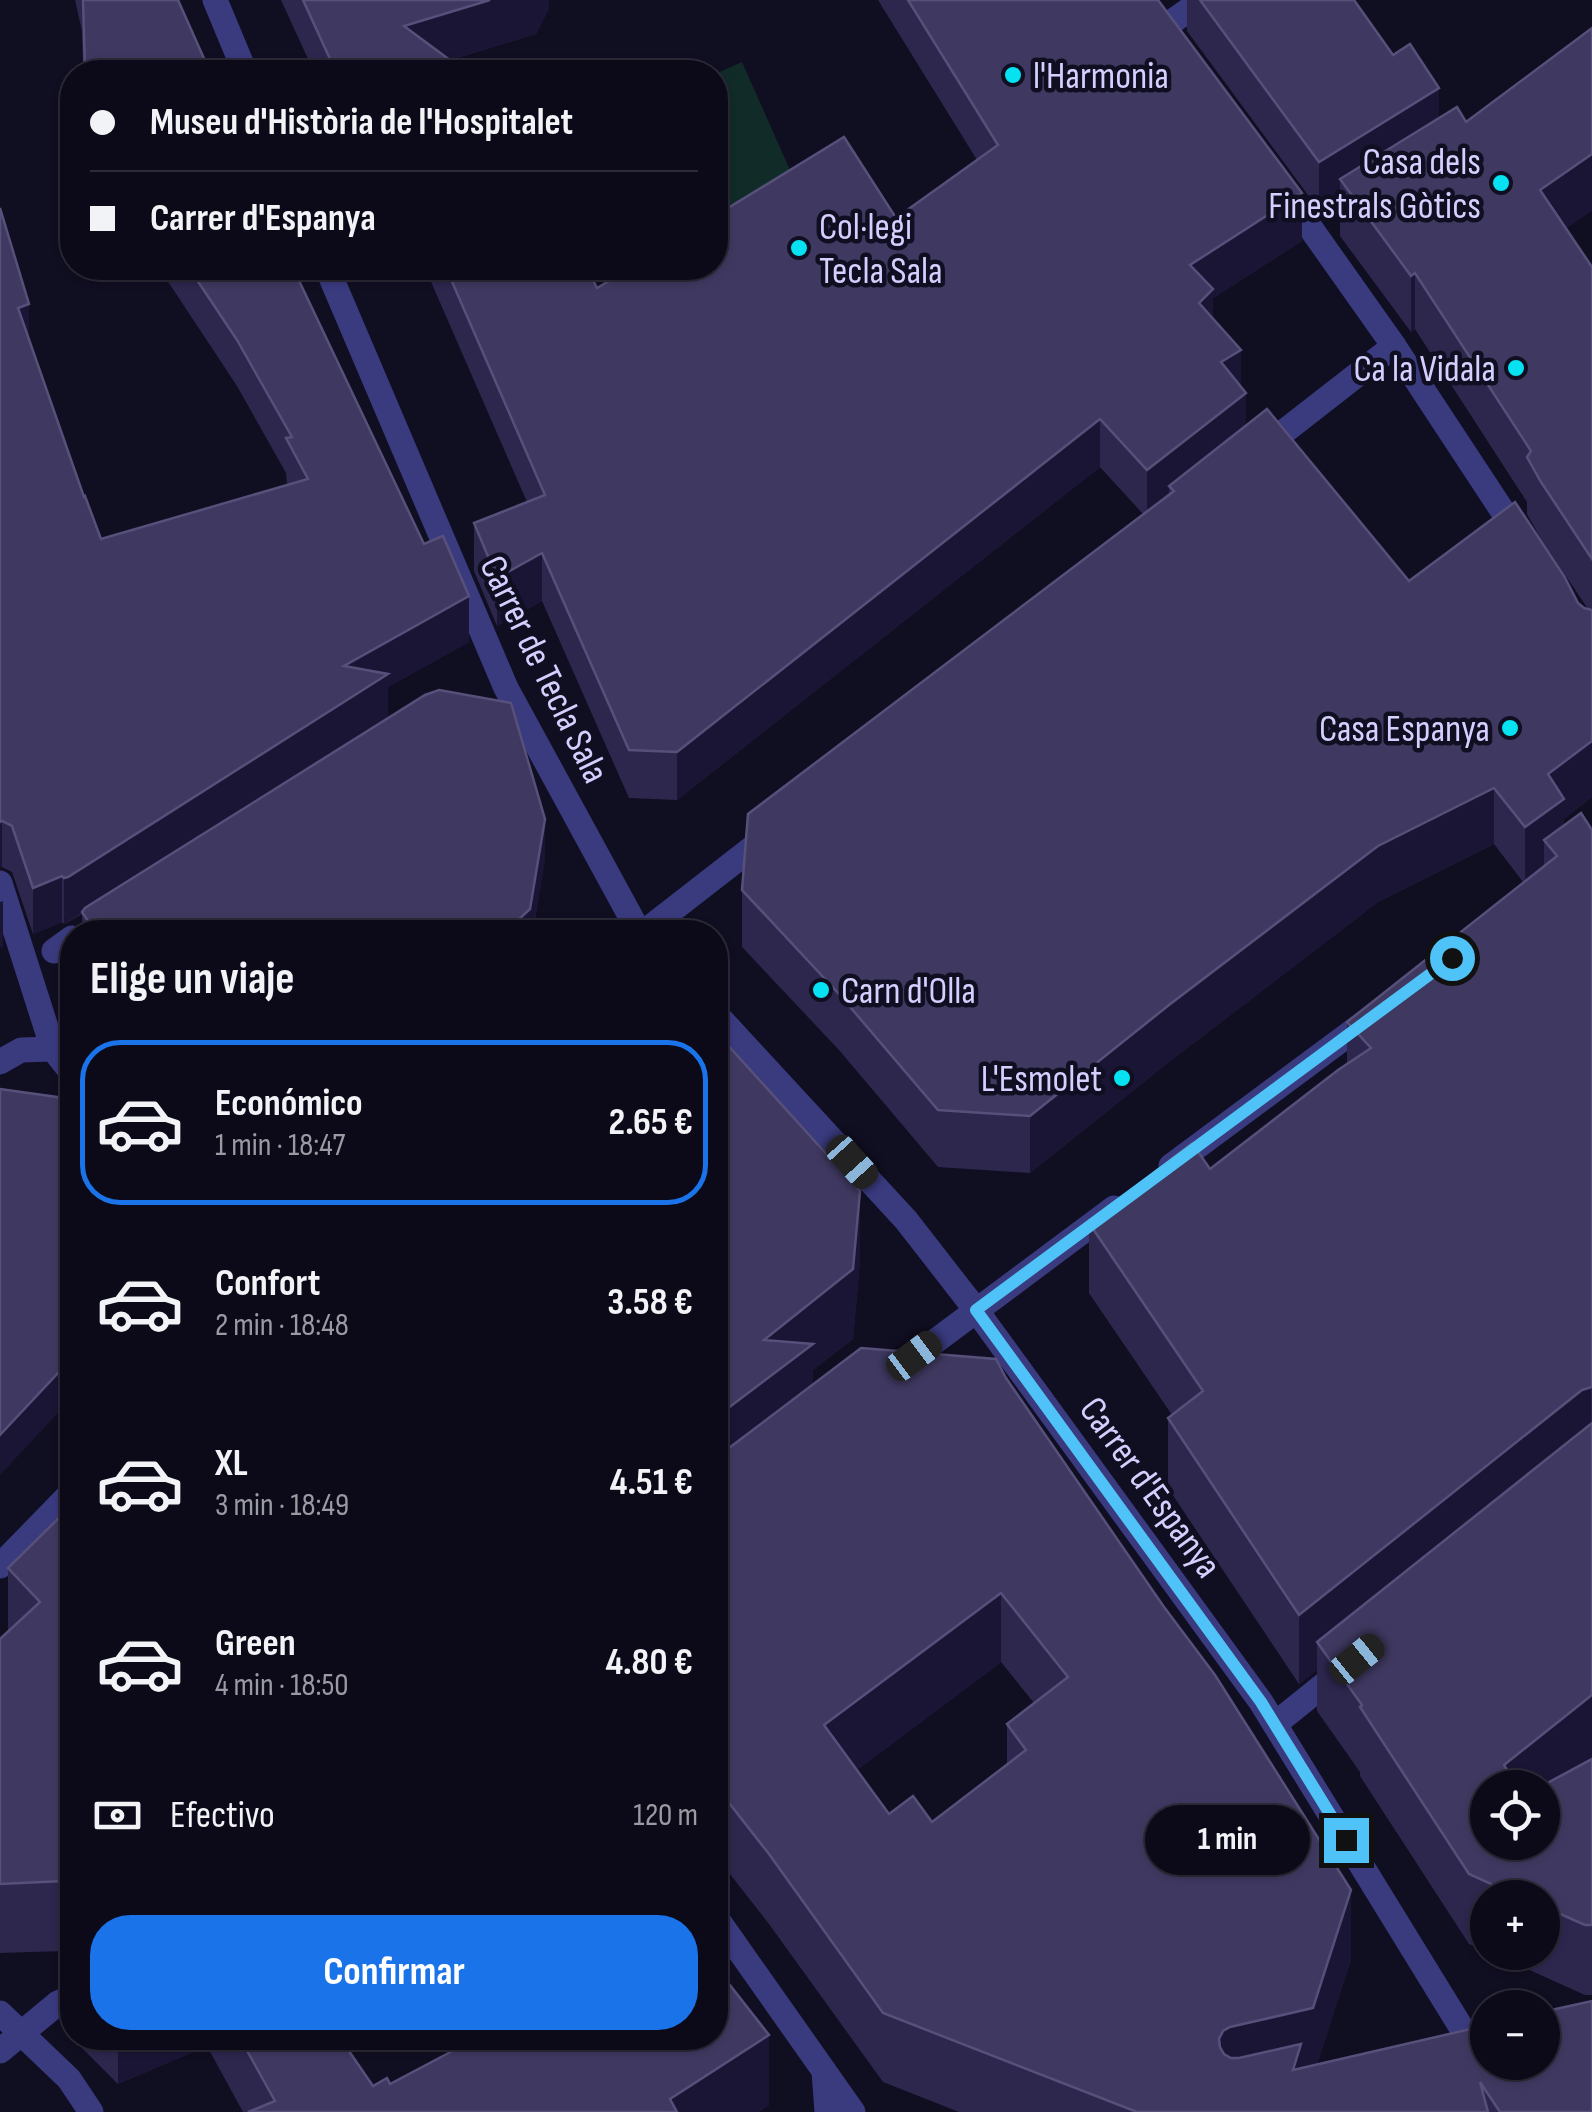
<!DOCTYPE html>
<html lang="es">
<meta charset="utf-8">
<style>
:root{--surface:#0c0a19;--page:#1a1826;--text:#f1f3f6;--muted:#9a9aa2;--line:#2c2b38;--accent:#1a73e8}
body{margin:0;font-family:"Sofia Sans Condensed",sans-serif;background:var(--page);color:var(--text);height:100vh;display:flex;flex-direction:column;font-size:38px;white-space:nowrap}
*{box-sizing:border-box;margin:0}
p{font-size:32px;color:var(--muted)}
.icon{flex:none;width:55px;height:55px;fill:none;stroke:currentColor;stroke-width:2;stroke-linecap:round;stroke-linejoin:round}
.map{position:relative;flex:1;overflow:hidden}
.panel{position:absolute;left:60px;top:920px;width:668px;height:1130px;display:flex;flex-direction:column;background:var(--surface);border-radius:40px;box-shadow:0 2px 8px #0004,0 0 0 2px var(--line)}
.panel>*{flex:none}
.top-card{position:absolute;left:60px;top:60px;width:668px;height:220px;border-radius:40px;box-shadow:0 2px 8px #0004,0 0 0 2px var(--line);display:grid;align-content:center;height:220px;padding:0 30px;background:var(--surface)}
.controls{position:absolute;left:1470px;top:1770px;display:grid;gap:20px}
.controls a{display:grid;place-items:center;width:90px;height:90px;border-radius:50%;background:var(--surface);box-shadow:0 2px 8px #0004,0 0 0 2px var(--line);font-size:50px}
.end{position:absolute;width:45px;height:45px;margin:-22px;border:12px solid #4fc3f7;background:#111;box-shadow:0 0 0 5px #111}
.from{border-radius:50%}
.bubble{position:absolute;height:70px;border-radius:35px;background:var(--surface);box-shadow:0 2px 8px #0004,0 0 0 2px var(--line);font-size:32px;font-weight:700;line-height:70px;text-align:center}
.car{position:absolute;width:30px;height:60px;margin:-30px -15px;border-radius:12px;box-shadow:0 0 8px 2px #0007;background:linear-gradient(#222 24%,#8ab4d8 0 40%,#222 0 76%,#8ab4d8 0 86%,#222 0)}
.top-card b{display:flex;align-items:center;gap:35px;height:95px;font-size:38px}
.top-card b+b{border-top:2px solid var(--line)}
.top-card i{width:25px;height:25px;background:var(--text)}
ul{padding:0;list-style:none}
li{display:flex;align-items:center;gap:30px;height:165px;margin:0 20px 15px;padding:0 10px;border:5px solid transparent;border-radius:40px}
li div{flex:1}
li b{display:block;font-size:38px}
li em{font-style:normal;font-weight:700}
li.current{border-color:var(--accent)}
li>.icon{width:90px;height:90px;stroke-width:1.5}
h2{padding:0 30px;font-size:45px;line-height:120px}
.pay{display:flex;align-items:center;gap:25px;height:110px;padding:0 30px;font-size:38px}
.pay p{margin-inline-start:auto}
.button{display:flex;gap:20px;margin-top:auto;padding:20px 30px}
.button a{flex:1;height:115px;border-radius:40px;background:var(--accent);color:#fff;font-size:40px;font-weight:700;line-height:115px;text-align:center}
.map>svg:first-child{display:block}
.green{fill:#112b29}
.lines{fill:none;stroke-linecap:round;stroke-linejoin:round}
.street{stroke:#3a3a7f;stroke-width:25}
.wall{fill:#2d274e;fill-rule:evenodd}
.shaded-wall{fill:#1a1534}
.building{fill:#3f3961;stroke:#56507a;stroke-width:2.5;fill-rule:evenodd}
.route{stroke:#4fc3f7;stroke-width:12}
.poi-dot{fill:#06e2f2;stroke:#100e21;stroke-width:4}
.labels{text-anchor:middle;stroke-width:9;stroke-linejoin:round;paint-order:stroke}
.poi-label{font-size:38px;fill:#d3cffe;stroke:#100e21;text-anchor:end}
.street-label{font-size:38px;fill:#d3cffe;stroke:#100e21}
</style>
<div class="map">
<svg width="1592" height="2112" viewBox="0 0 1592 2112">
<rect width="100%" height="100%" fill="#100e21"/>
<polygon class="green" points="742,62 802,197 715,237 715,74"/>
<g class="lines">
<g class="street">
<polyline points="215,0 245,72"/>
<polyline points="1163,28 1203,0"/>
<polyline points="1283,189 1394,346 1519,536"/>
<polyline points="327,268 506,688 639,932"/>
<polyline points="1258,452 1394,346"/>
<polyline points="0,883 53,1049 72,1073"/>
<polyline points="644,932 770,834"/>
<polyline points="54,951 72,938"/>
<polyline points="715,1013 906,1220 976,1310 1261,1702 1472,2045"/>
<polyline points="0,1062 21,1050 53,1049"/>
<polyline points="1171,1166 1372,1017"/>
<polyline points="894,1372 1114,1208"/>
<polyline points="0,1566 72,1492"/>
<polyline points="1275,1724 1341,1671"/>
<polyline points="715,1916 853,2112"/>
<polyline points="0,2013 69,2079 91,2112"/>
<polyline points="0,2051 58,2003 72,1997"/>
<polyline points="824,2071 827,2112"/>
</g>
</g>
<g class="wall">
<polygon points="75,0 178,0 210,72 83,72 82,31"/>
<polygon points="281,0 549,0 549,8 536,34 450,60 466,72 314,72"/>
<polygon points="878,0 1158,0 1302,241 1213,298 1213,319 1241,387 1246,425 1409,581 1578,603 1584,608 1588,609 1541,539 1527,514 1527,502 1415,329 1411,332 1340,236 1340,198 1319,210 1187,31 1187,0 1354,0 1439,118 1466,122 1566,228 1592,267 1592,797 1564,819 1564,826 1592,830 1592,1995 1585,1995 1490,1952 1542,1952 1542,1898 1488,1898 1488,1952 1469,1944 1360,1776 1360,1772 1317,1711 1317,1670 1299,1684 1168,1488 1168,1418 1172,1415 1089,1293 1089,1223 1210,1169 1347,1064 1347,1022 1523,882 1494,844 1378,902 1169,1062 1030,1173 938,1167 839,1050 742,947 742,890 1143,514 1100,467 677,800 629,798 542,601 497,626 474,571 474,523 527,502 425,268 587,268 597,288 896,218 977,160"/>
<polygon points="0,208 29,338 84,497 101,539 287,485 286,473 237,386 159,268 293,268 469,642 388,687 388,719 545,858 533,932 82,932 82,914 68,922 64,924 62,922 33,934 12,872 2,867"/>
<path d="M715 1031 860 1261 853 1339 813 1370V1385L1006 1378 1351 1960 1317 2064 1488 2025 1592 2112H959L883 2082 769 1924 715 1855ZM1001 1662 1034 1703 1007 1724V1765L932 1822 889 1814 857 1770Z"/>
<polygon points="72,1505 63,1951 0,1953 0,1639 8,1631 8,1568"/>
<polygon points="72,1963 72,2038 340,2038 373,2086 390,2084 769,2105 758,2112 243,2112 207,2046 118,2084 68,2034 68,1965"/>
</g>
<g class="shaded-wall">
<polygon points="490,0 549,0 549,8 536,34 408,72 404,26"/>
<polygon points="1439,88 1439,136 1340,179 1340,198 1319,210 1319,162"/>
<polygon points="1592,154 1592,211 1540,246 1540,190"/>
<polygon points="1302,193 1302,241 1213,298 1213,337 1199,351 1190,265"/>
<polygon points="1415,273 1415,329 1411,332 1411,276"/>
<polygon points="29,304 29,350 18,308"/>
<polygon points="1241,350 1241,397 1246,393 1246,441 1174,491 1169,486 1169,501 1147,518 1147,470 1221,362"/>
<polygon points="1100,419 1100,467 677,800 677,752"/>
<polygon points="542,553 542,601 497,626 497,578"/>
<polygon points="469,596 469,642 388,687 388,720 64,924 64,878 344,666"/>
<polygon points="1592,741 1592,797 1564,819 1564,855 1544,840 1544,869 1525,884 1525,827 1548,774"/>
<polygon points="1494,788 1494,844 1378,902 1169,1062 1030,1173 1030,1116 1169,1005 1378,846"/>
<polygon points="545,819 545,858 533,932 505,932"/>
<polygon points="2,821 2,867 0,868 0,822"/>
<polygon points="62,876 62,922 33,934 33,888"/>
<polygon points="3,901 3,947 0,948 0,902"/>
<polygon points="860,1191 860,1261 853,1339 813,1370 813,1413 715,1488 715,1418 764,1340"/>
<polygon points="72,1358 72,1398 0,1475 0,1435"/>
<polygon points="1591,1386 1591,1456 1317,1642 1317,1670 1299,1684 1299,1615 1582,1390"/>
<polygon points="1001,1593 1001,1662 824,1795 824,1725"/>
<polygon points="1592,1695 1592,1764 1542,1788 1504,1788 1504,1765"/>
<polygon points="72,1874 72,1944 63,1951 63,1881"/>
<polygon points="1351,1890 1351,1960 1313,2078 1223,2101 1219,2039 1223,2031"/>
<polygon points="769,2035 769,2105 758,2112 670,2112 670,2099"/>
<polygon points="118,2038 207,2038 207,2046 118,2084"/>
</g>
<g class="building">
<polygon points="83,0 178,0 210,72 85,72"/>
<polygon points="303,0 490,0 404,26 466,72 336,72"/>
<polygon points="908,0 1158,0 1302,193 1190,265 1213,289 1199,303 1241,350 1221,362 1246,393 1147,470 1100,419 677,752 629,750 542,553 497,578 474,523 545,495 446,268 587,268 597,288 631,268 715,268 715,216 844,137 896,218 998,145"/>
<polygon points="1200,0 1354,0 1393,55 1410,44 1439,88 1319,162"/>
<polygon points="1592,28 1592,154 1540,190 1592,267 1592,559 1541,482 1527,457 1531,451 1415,273 1411,276 1340,179 1457,107 1466,122"/>
<polygon points="0,208 29,304 18,308 84,497 85,496 101,539 308,479 286,438 292,437 237,340 189,268 293,268 424,544 443,536 469,596 344,666 388,674 68,877 64,878 62,876 33,888 12,826 2,821 0,822"/>
<polygon points="1267,409 1409,581 1515,502 1564,576 1578,603 1584,608 1592,610 1592,741 1548,774 1564,799 1525,827 1494,788 1378,846 1169,1005 1030,1116 938,1110 839,994 742,890 748,814 1174,491 1169,486"/>
<polygon points="439,690 511,703 545,819 530,909 505,932 95,932 82,912 85,908 425,695"/>
<polygon points="1581,813 1592,830 1592,1387 1582,1390 1299,1615 1168,1418 1203,1391 1089,1223 1192,1143 1210,1169 1338,1070 1371,1048 1347,1022 1557,856 1544,840"/>
<polygon points="715,1031 860,1191 853,1269 764,1340 813,1344 715,1418"/>
<polygon points="0,1089 57,1097 72,1104 72,1358 0,1435"/>
<path d="M861 1348 996 1359 1006 1378 1164 1607 1215 1675 1351 1890 1313 2008 1230 2027 1223 2031 1219 2039 1220 2047 1224 2054 1231 2058H1239L1301 2044 1293 2070 1488 2025V2062H1542V2012L1592 2001V2112H1500L1480 2082 1488 2112H1137L883 2013 769 1854 715 1785V1454L725 1451ZM1001 1593 1068 1677 1007 1724 1026 1750 932 1822 913 1796 889 1814 824 1725Z"/>
<polygon points="1592,1423 1592,1695 1504,1765 1518,1788 1488,1788 1488,1842 1542,1842 1542,1788 1538,1788 1592,1759 1592,1925 1585,1925 1542,1906 1542,1898 1522,1898 1469,1874 1360,1707 1362,1705 1317,1642"/>
<polygon points="72,1505 72,1874 63,1881 0,1884 0,1639 40,1602 8,1568"/>
<polygon points="715,1966 769,2035 670,2099 677,2112 248,2112 275,2101 240,2038 340,2038 373,2086 387,2078 390,2084 477,2038 715,2038"/>
</g>
<g class="lines">
<polyline class="route" points="1346,1840 1261,1702 976,1310 1452,958"/>
</g>
<g class="poi-dot">
<circle cx="1013" cy="75" r="10"/>
<circle cx="1501" cy="183" r="10"/>
<circle cx="799" cy="248" r="10"/>
<circle cx="1516" cy="368" r="10"/>
<circle cx="1510" cy="728" r="10"/>
<circle cx="821" cy="990" r="10"/>
<circle cx="1122" cy="1078" r="10"/>
</g>
<g class="labels">
<g class="poi-label">
<text x="1033" y="88" text-anchor="start">l'Harmonia</text>
<text x="1481" y="174">Casa dels<tspan x="1481" dy="44">Finestrals Gòtics</tspan></text>
<text x="819" y="239" text-anchor="start">Col·legi<tspan x="819" dy="44">Tecla Sala</tspan></text>
<text x="1496" y="381">Ca la Vidala</text>
<text x="1490" y="741">Casa Espanya</text>
<text x="841" y="1003" text-anchor="start">Carn d'Olla</text>
<text x="1102" y="1091">L'Esmolet</text>
</g>
<g class="street-label">
<text transform="translate(545 669) rotate(64)" y="13">Carrer de Tecla Sala</text>
<text transform="translate(1151 1487) rotate(54)" y="13">Carrer d'Espanya</text>
</g>
</g>
</svg>
<div class="controls">
<a><svg class="icon" aria-label="locate" viewBox="0 0 24 24"><circle cx="12" cy="12" r="6"/><path d="M12 2v4M12 18v4M2 12h4M18 12h4"/></svg></a>
<a>+</a>
<a>−</a>
</div>
<i class="end from" style="left:1452px;top:958px"></i>
<i class="end" style="left:1346px;top:1840px"></i>
<div class="bubble" style="left:1145px;top:1805px;width:165px">1 min</div>
<i class="car" style="left:852px;top:1162px;rotate:138deg"></i>
<i class="car" style="left:914px;top:1356px;rotate:53deg"></i>
<i class="car" style="left:1357px;top:1659px;rotate:51deg"></i>
<div class="top-card">
<b><i class="from"></i>Museu d'Història de l'Hospitalet</b>
<b><i></i>Carrer d'Espanya</b>
</div>
<section class="panel">
<h2>Elige un viaje</h2>
<ul>
<li class="current"><svg class="icon" aria-label="car" viewBox="0 0 24 24"><path d="M5 17H2v-5l4-1 3-4h7l3 4 3 1v5h-3M9 17h6M6 11h13"/><circle cx="7" cy="17" r="2"/><circle cx="17" cy="17" r="2"/></svg><div><b>Económico</b><p>1 min · 18:47</p></div><em>2.65 €</em></li>
<li><svg class="icon" aria-label="car" viewBox="0 0 24 24"><path d="M5 17H2v-5l4-1 3-4h7l3 4 3 1v5h-3M9 17h6M6 11h13"/><circle cx="7" cy="17" r="2"/><circle cx="17" cy="17" r="2"/></svg><div><b>Confort</b><p>2 min · 18:48</p></div><em>3.58 €</em></li>
<li><svg class="icon" aria-label="car" viewBox="0 0 24 24"><path d="M5 17H2v-5l4-1 3-4h7l3 4 3 1v5h-3M9 17h6M6 11h13"/><circle cx="7" cy="17" r="2"/><circle cx="17" cy="17" r="2"/></svg><div><b>XL</b><p>3 min · 18:49</p></div><em>4.51 €</em></li>
<li><svg class="icon" aria-label="car" viewBox="0 0 24 24"><path d="M5 17H2v-5l4-1 3-4h7l3 4 3 1v5h-3M9 17h6M6 11h13"/><circle cx="7" cy="17" r="2"/><circle cx="17" cy="17" r="2"/></svg><div><b>Green</b><p>4 min · 18:50</p></div><em>4.80 €</em></li>
</ul>
<div class="pay"><svg class="icon" aria-label="cash" viewBox="0 0 24 24"><path d="M3 7h18v10H3z"/><circle cx="12" cy="12" r="2"/></svg>Efectivo<p>120 m</p></div>
<div class="button"><a>Confirmar</a></div>
</section>
</div>
